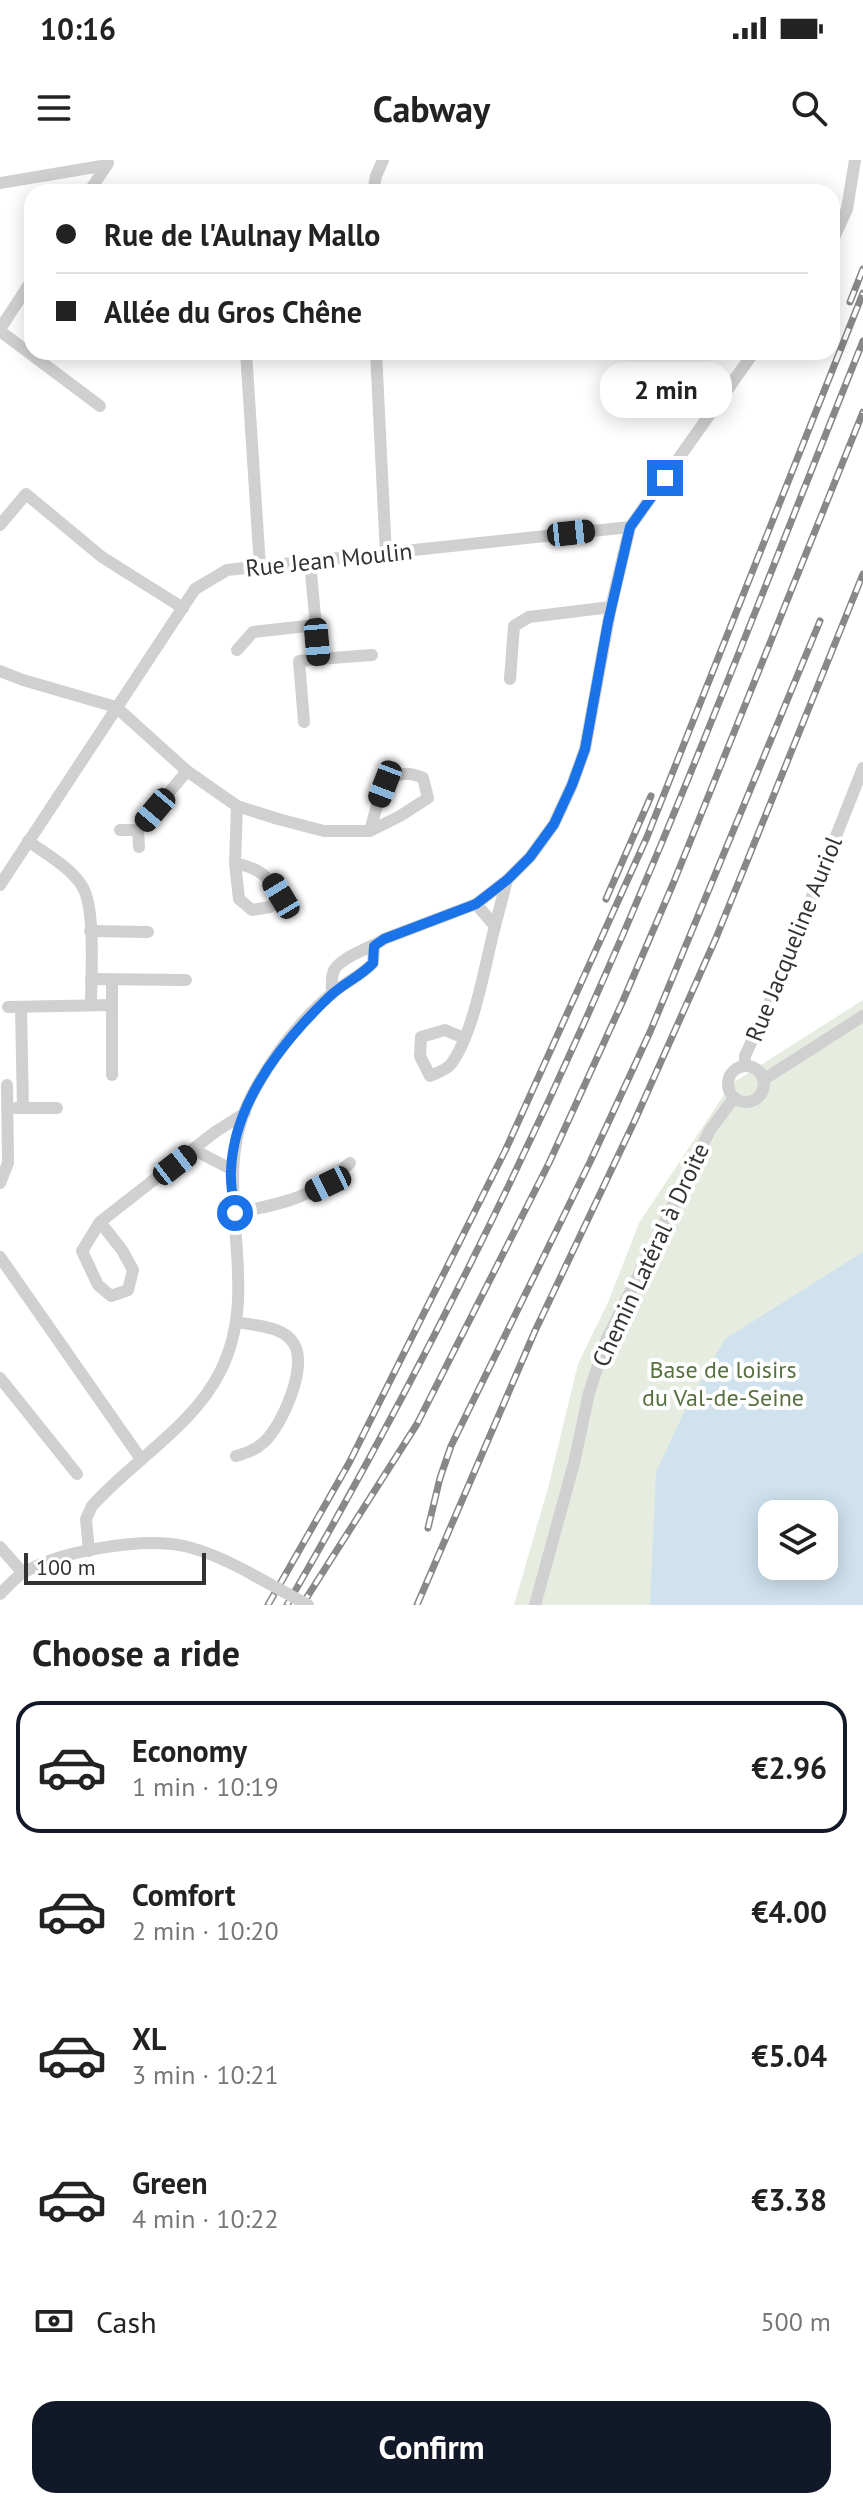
<!DOCTYPE html>
<meta charset="utf-8">
<style>
:root{--surface:#fff;--page:#f2f2f2;--text:#222;--muted:#767676;--line:#e0e0e0;--accent:#111827}
body{margin:0;font-family:"PT Sans",sans-serif;background:var(--page);color:var(--text);height:100vh;display:flex;flex-direction:column;font-size:30px;white-space:nowrap}
*{box-sizing:border-box;margin:0}
p{font-size:26px;color:var(--muted)}
.icon{flex:none;width:44px;height:44px;fill:none;stroke:currentColor;stroke-width:2;stroke-linecap:round;stroke-linejoin:round}
.map{position:relative;height:1445px;overflow:hidden}
.details{display:flex;flex-direction:column;background:var(--surface);flex:1}
.details>*{flex:none}
.top-card{position:absolute;left:24px;top:24px;width:816px;height:176px;border-radius:24px;box-shadow:0 4px 20px #0003;display:grid;align-content:center;height:176px;padding:0 32px;background:var(--surface)}
.buttons{position:absolute;left:758px;top:1340px;display:grid;gap:16px}
.buttons a{display:grid;place-items:center;width:80px;height:80px;border-radius:16px;background:var(--surface);box-shadow:0 4px 20px #0003;font-size:40px}
.scale{position:absolute;left:24px;bottom:20px;width:182px;box-sizing:border-box;padding-left:8px;border:4px solid #333;border-top:0;font-size:22px;line-height:28px;white-space:nowrap;color:#333;-webkit-text-stroke:6px #fff;paint-order:stroke}
.end{position:absolute;width:36px;height:36px;margin:-18px;border:10px solid #1a73e8;background:#fff;box-shadow:0 0 0 4px #fff}
.from{border-radius:50%}
.bubble{position:absolute;height:56px;border-radius:24px;background:var(--surface);box-shadow:0 4px 20px #0003;font-size:26px;font-weight:600;line-height:56px;text-align:center}
.car{position:absolute;width:24px;height:48px;margin:-24px -12px;border-radius:10px;box-shadow:0 0 6px 2px #0007;background:linear-gradient(#222 24%,#8ab4d8 0 40%,#222 0 76%,#8ab4d8 0 86%,#222 0)}
.top-card b{display:flex;align-items:center;gap:28px;height:76px;font-size:30px}
.top-card b+b{border-top:2px solid var(--line)}
.top-card i{width:20px;height:20px;background:var(--text)}
ul{padding:0;list-style:none}
li{display:flex;align-items:center;gap:24px;height:132px;margin:0 16px 12px;padding:0 16px;border:4px solid transparent;border-radius:24px}
li div{flex:1}
li b{display:block;font-size:30px}
li em{font-style:normal;font-weight:600}
li.selected{border-color:var(--accent)}
li>.icon{width:72px;height:72px;stroke-width:1.5}
h2{padding:0 32px;font-size:36px;line-height:96px}
.pay{display:flex;align-items:center;gap:20px;height:88px;padding:0 32px;font-size:30px}
.pay p{margin-inline-start:auto}
.cta{display:flex;gap:16px;margin-top:auto;padding:16px 32px}
.cta a{flex:1;height:92px;border-radius:24px;background:var(--accent);color:#fff;font-size:32px;font-weight:600;line-height:92px;text-align:center}
.status{display:flex;justify-content:space-between;align-items:center;height:56px;padding:0 40px;background:var(--surface);direction:ltr}
.status svg{height:22px;fill:currentColor}
header{display:flex;justify-content:space-between;align-items:center;height:104px;padding:0 32px;background:var(--surface);font-size:36px;font-weight:600}
.map>svg:first-child{display:block}
.green{fill:#e6ecdf;fill-rule:evenodd}
.water{fill:#cfe2ee;fill-rule:evenodd}
.lines{fill:none;stroke-linecap:round;stroke-linejoin:round}
.minor{stroke:#d0d0d0;stroke-width:12}
.rail-casing{stroke:#888;stroke-width:7}
.rail{stroke:#fff;stroke-width:4;stroke-dasharray:12;stroke-linecap:butt}
.minor-bridge{stroke:#d0d0d0;stroke-width:12}
.route{stroke:#1a73e8;stroke-width:10}
.labels{text-anchor:middle;stroke-width:8;stroke-linejoin:round;paint-order:stroke}
.street-label{font-size:24px;fill:#333;stroke:#fff}
.park-label{font-size:24px;fill:#56703f;stroke:#fff}
</style>
<div class="status"><b>10:16</b><svg viewBox="0 0 49 12"><path d="M0 12V9h3v3zM5 12V6h3v6zM10 12V3h3v9zM15 12V0h3v12zM26 1h20v11H26zM47 4h2v5h-2z"/></svg></div>
<header><svg class="icon" aria-label="menu" viewBox="0 0 24 24"><path d="M4 6h16M4 12h16M4 18h16"/></svg>Cabway<svg class="icon" aria-label="search" viewBox="0 0 24 24"><circle cx="10" cy="10" r="6"/><path d="M15 15l6 6"/></svg></header>
<div class="map">
<svg width="863" height="1445" viewBox="0 0 863 1445">
<rect width="100%" height="100%" fill="#fff"/>
<path class="green" d="M863 840V1445H514L548 1328 578 1204 609 1140 639 1063 731 924ZM772 1354H824V1406H772Z"/>
<path class="water" d="M863 1092V1445H650L656 1312 688 1244 725 1179ZM772 1354H824V1406H772Z"/>
<g class="lines">
<g class="minor">
<polyline points="0,23 107,5"/>
<polyline points="89,32 108,3"/>
<polyline points="373,32 376,16 383,0"/>
<polyline points="832,82 847,49 855,0"/>
<polyline points="0,169 32,120"/>
<polyline points="0,171 100,246"/>
<polyline points="246,192 260,407"/>
<polyline points="376,192 386,395"/>
<polyline points="0,365 26,334 102,397 183,448"/>
<polyline points="310,402 319,499 372,495"/>
<polyline points="237,490 253,472 316,465"/>
<path d="M0 511 23 520 116 547 187 611 237 646 278 659 324 671H370L400 656 428 638 423 618C384 600 378 643 370 671"/>
<polyline points="510,519 514,466 529,457 611,447"/>
<polyline points="304,562 299,501 319,499"/>
<polyline points="120,670 138,670"/>
<path d="M28 681C46 694 70 707 82 726 96 747 91 817 91 845"/>
<polyline points="139,687 138,670 187,611"/>
<path d="M235 703C258 708 269 716 281 736L270 747 252 750 239 739 235 703 237 646"/>
<polyline points="0,725 195,429 227,410 630,367"/>
<polyline points="495,766 507,720"/>
<polyline points="90,771 148,772"/>
<polyline points="91,819 186,820"/>
<polyline points="112,820 112,915"/>
<path d="M332 834C332 828 331 818 333 813 338 797 372 788 384 779L476 744 507 720 530 697 554 664 572 625 585 589 611 447 630 367 754 192"/>
<polyline points="8,847 112,845"/>
<polyline points="21,847 23,948"/>
<path d="M464 878 445 870 421 877 420 896 430 916C436 913 447 910 451 904 474 874 485 804 495 766L476 744"/>
<circle cx="746" cy="924" r="18"/>
<polyline points="745,906 745,896 775,830 863,608"/>
<polyline points="763,920 863,856"/>
<polyline points="16,948 57,948"/>
<polyline points="194,990 231,1009"/>
<polyline points="0,1023 8,1003 7,925"/>
<path d="M235 1053C285 1043 311 1039 350 1003"/>
<polyline points="100,1062 122,1090 133,1110 128,1130 111,1136 98,1125 82,1091 100,1062 215,972 245,953"/>
<polyline points="0,1097 141,1299"/>
<polyline points="0,1218 77,1314"/>
<path d="M236 1296C246 1293 256 1290 264 1282 282 1266 308 1207 294 1184 284 1166 256 1166 237 1162"/>
<polyline points="0,1387 23,1413"/>
<path d="M89 1391 86 1359 92 1346C132 1301 194 1266 221 1210 265 1121 206 1025 251 937 270 900 301 858 334 832 346 822 362 815 373 803L374 786"/>
<path d="M0 1434C7 1427 15 1418 23 1413 59 1391 142 1377 184 1386 210 1392 234 1404 257 1417"/>
<polyline points="535,1445 574,1303 589,1233 606,1181 710,970 734,938"/>
</g>
<defs>
<g id="rail">
<polyline points="850,142 863,109"/>
<polyline points="606,739 651,636"/>
<polyline points="428,1368 440,1318 451,1286 590,1002 650,872 820,461"/>
<polyline points="268,1445 349,1303 505,991 647,677 863,133"/>
<path d="M287 1445C428 1202 552 947 660 687 730 519 795 350 863 181"/>
<polyline points="302,1445 417,1264 549,1003 622,843 673,724 863,252"/>
<polyline points="417,1445 535,1171 635,960 716,778 863,414"/>
</g>
</defs>
<use href="#rail" class="rail-casing"/>
<use href="#rail" class="rail"/>
<polyline class="minor-bridge" points="257,1417 308,1445"/>
</g>
<g class="lines">
<path class="route" d="M235 1053C233 1039 230 1024 231 1010 234 942 282 882 329 837 342 824 360 817 373 803L374 786 384 779 476 744 507 720 530 697 554 664 572 625 585 589 608 462 630 367 665 318"/>
</g>
<g class="labels">
<g class="street-label">
<text transform="translate(329 400) rotate(-6)" y="8">Rue Jean Moulin</text>
<text transform="translate(794 779) rotate(-68)" y="8">Rue Jacqueline Auriol</text>
<text transform="translate(651 1095) rotate(-65)" y="8">Chemin Latéral à Droite</text>
</g>
<g class="park-label">
<text x="723" y="1218">Base de loisirs<tspan x="723" dy="28">du Val-de-Seine</tspan></text>
</g>
</g>
</svg>
<div class="buttons">
<a><svg class="icon" aria-label="layers" viewBox="0 0 24 24"><path d="M12 4l9 5-9 5-9-5zM3 14l9 5 9-5"/></svg></a>
</div>
<div class="scale">100 m</div>
<i class="end from" style="left:235px;top:1053px"></i>
<i class="end" style="left:665px;top:318px"></i>
<div class="bubble" style="left:600px;top:202px;width:132px">2 min</div>
<i class="car" style="left:571px;top:373px;rotate:84deg"></i>
<i class="car" style="left:317px;top:482px;rotate:175deg"></i>
<i class="car" style="left:385px;top:624px;rotate:201deg"></i>
<i class="car" style="left:155px;top:650px;rotate:220deg"></i>
<i class="car" style="left:281px;top:736px;rotate:329deg"></i>
<i class="car" style="left:175px;top:1005px;rotate:52deg"></i>
<i class="car" style="left:328px;top:1024px;rotate:244deg"></i>
<div class="top-card">
<b><i class="from"></i>Rue de l'Aulnay Mallo</b>
<b><i></i>Allée du Gros Chêne</b>
</div>
</div>
<section class="details">
<h2>Choose a ride</h2>
<ul>
<li class="selected"><svg class="icon" aria-label="car" viewBox="0 0 24 24"><path d="M5 17H2v-5l4-1 3-4h7l3 4 3 1v5h-3M9 17h6M6 11h13"/><circle cx="7" cy="17" r="2"/><circle cx="17" cy="17" r="2"/></svg><div><b>Economy</b><p>1 min · 10:19</p></div><em>€2.96</em></li>
<li><svg class="icon" aria-label="car" viewBox="0 0 24 24"><path d="M5 17H2v-5l4-1 3-4h7l3 4 3 1v5h-3M9 17h6M6 11h13"/><circle cx="7" cy="17" r="2"/><circle cx="17" cy="17" r="2"/></svg><div><b>Comfort</b><p>2 min · 10:20</p></div><em>€4.00</em></li>
<li><svg class="icon" aria-label="car" viewBox="0 0 24 24"><path d="M5 17H2v-5l4-1 3-4h7l3 4 3 1v5h-3M9 17h6M6 11h13"/><circle cx="7" cy="17" r="2"/><circle cx="17" cy="17" r="2"/></svg><div><b>XL</b><p>3 min · 10:21</p></div><em>€5.04</em></li>
<li><svg class="icon" aria-label="car" viewBox="0 0 24 24"><path d="M5 17H2v-5l4-1 3-4h7l3 4 3 1v5h-3M9 17h6M6 11h13"/><circle cx="7" cy="17" r="2"/><circle cx="17" cy="17" r="2"/></svg><div><b>Green</b><p>4 min · 10:22</p></div><em>€3.38</em></li>
</ul>
<div class="pay"><svg class="icon" aria-label="cash" viewBox="0 0 24 24"><path d="M3 7h18v10H3z"/><circle cx="12" cy="12" r="2"/></svg>Cash<p>500 m</p></div>
<div class="cta"><a>Confirm</a></div>
</section>
